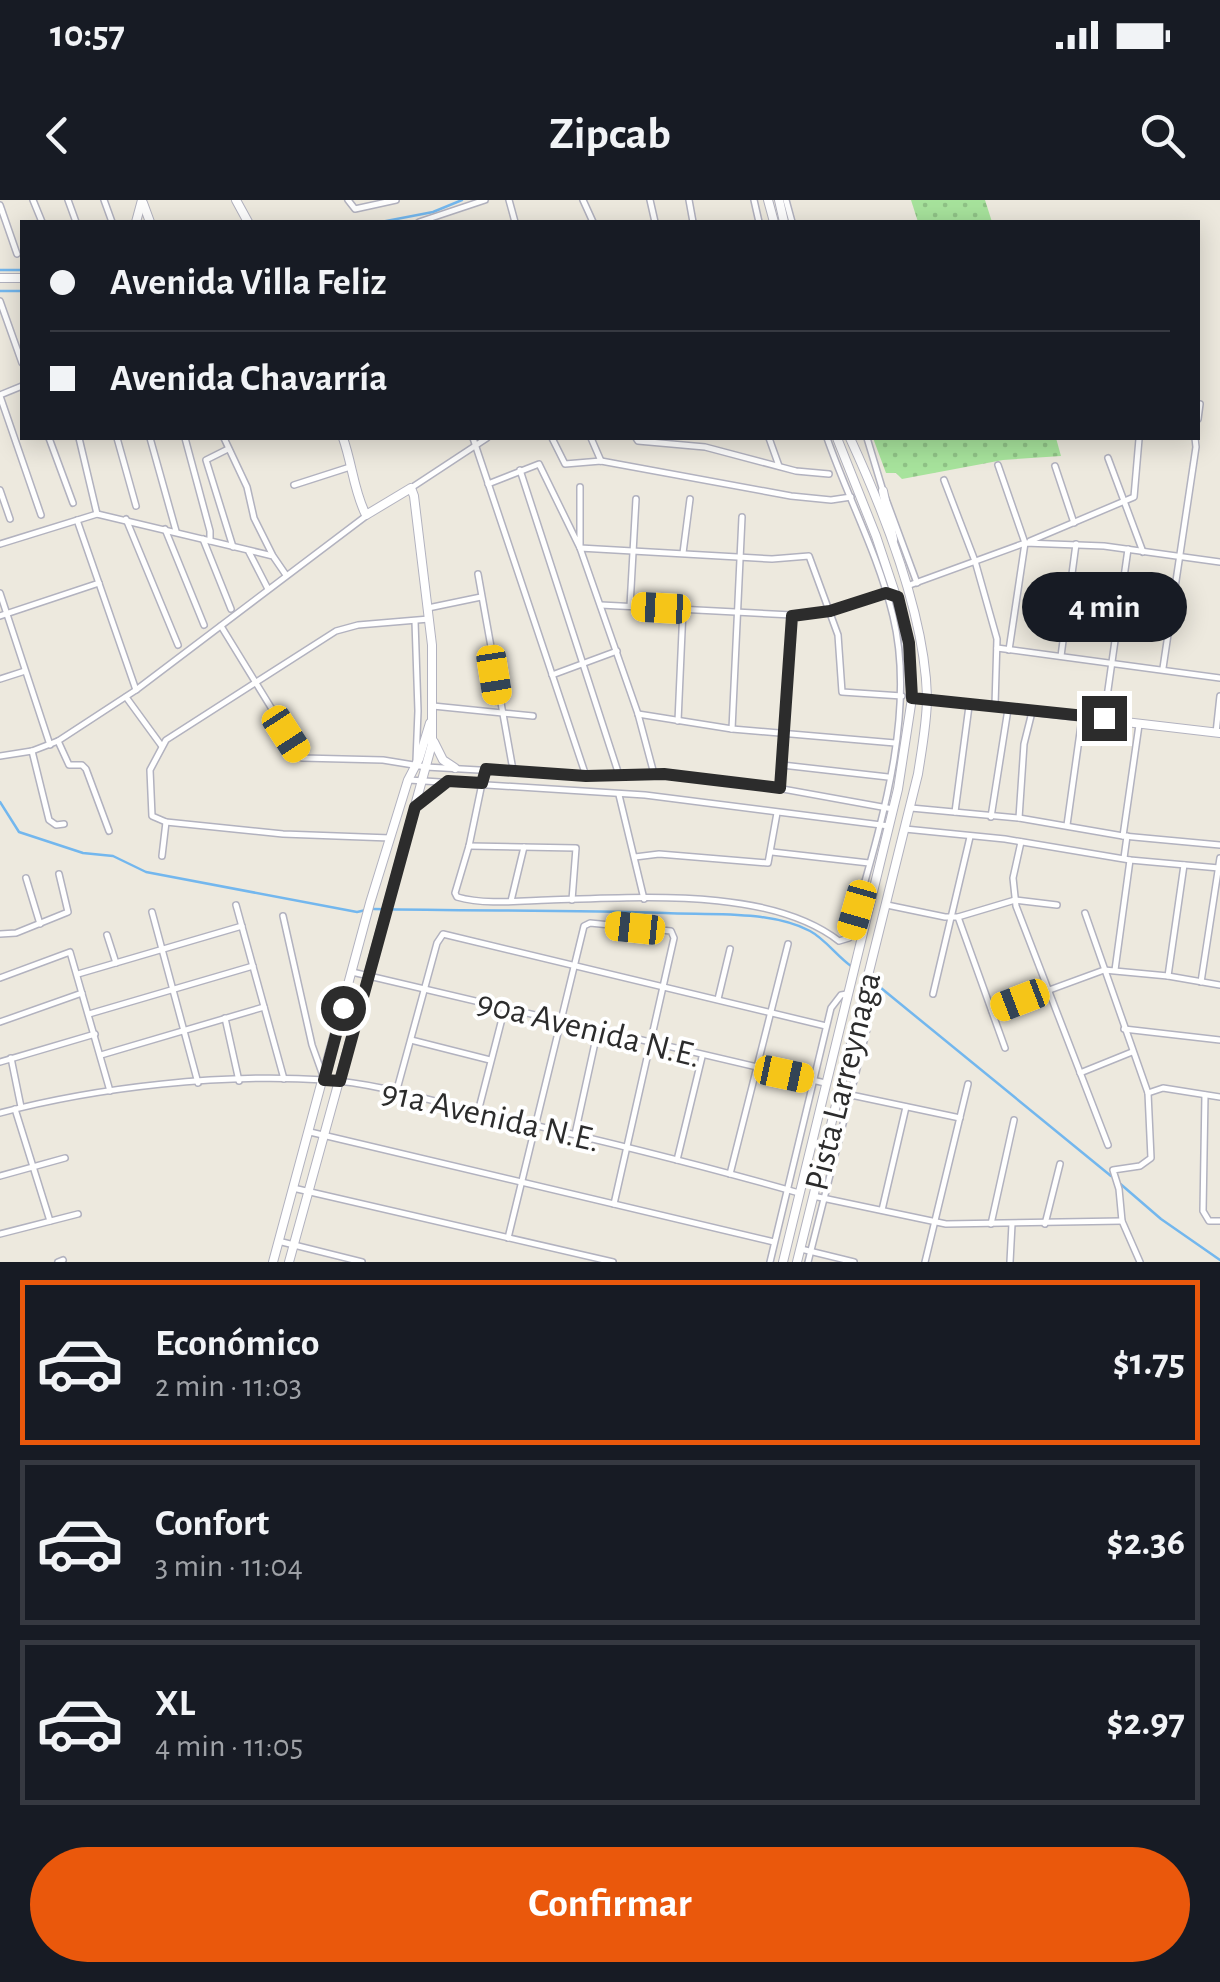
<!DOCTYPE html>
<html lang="es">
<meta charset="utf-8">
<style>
:root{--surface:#171b24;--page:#20242c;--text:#f1f3f6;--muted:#9ea1a6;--line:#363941;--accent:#ea580c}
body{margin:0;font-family:"Alegreya Sans",sans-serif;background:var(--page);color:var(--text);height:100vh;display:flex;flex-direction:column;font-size:38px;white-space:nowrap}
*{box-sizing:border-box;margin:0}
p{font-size:32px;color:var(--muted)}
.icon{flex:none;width:55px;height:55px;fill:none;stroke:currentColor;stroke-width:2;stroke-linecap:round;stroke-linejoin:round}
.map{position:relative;height:1062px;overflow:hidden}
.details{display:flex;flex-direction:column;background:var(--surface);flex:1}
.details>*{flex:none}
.guide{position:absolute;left:20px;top:20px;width:1180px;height:220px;border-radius:0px;box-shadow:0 5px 25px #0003;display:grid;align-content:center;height:220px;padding:0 30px;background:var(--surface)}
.end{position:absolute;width:45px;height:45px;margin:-22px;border:12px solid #2c2c2c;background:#fff;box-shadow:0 0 0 5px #fff}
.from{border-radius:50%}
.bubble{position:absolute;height:70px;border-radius:35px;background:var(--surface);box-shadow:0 5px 25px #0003;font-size:32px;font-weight:600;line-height:70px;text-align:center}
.car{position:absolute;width:30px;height:60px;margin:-30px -15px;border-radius:12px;box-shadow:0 0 8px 2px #0007;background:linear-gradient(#f5c518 24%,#345 0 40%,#f5c518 0 76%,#345 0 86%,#f5c518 0)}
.guide b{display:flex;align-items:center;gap:35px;height:95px;font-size:38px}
.guide b+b{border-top:2px solid var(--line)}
.guide i{width:25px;height:25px;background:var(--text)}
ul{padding:18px 0 0;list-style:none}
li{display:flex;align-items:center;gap:30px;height:165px;margin:0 20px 15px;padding:0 10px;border:5px solid var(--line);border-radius:0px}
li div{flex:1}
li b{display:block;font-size:38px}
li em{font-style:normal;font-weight:600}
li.selected{border-color:var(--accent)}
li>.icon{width:90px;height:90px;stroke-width:1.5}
.button{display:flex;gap:20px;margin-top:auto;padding:20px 30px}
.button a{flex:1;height:115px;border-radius:60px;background:var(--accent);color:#fff;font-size:40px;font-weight:600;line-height:115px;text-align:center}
.status{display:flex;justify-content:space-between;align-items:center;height:70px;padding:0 50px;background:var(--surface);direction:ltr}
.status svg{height:28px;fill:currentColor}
header{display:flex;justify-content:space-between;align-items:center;height:130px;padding:0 30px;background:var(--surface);font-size:45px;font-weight:600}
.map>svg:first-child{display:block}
.grass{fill:url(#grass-dots)}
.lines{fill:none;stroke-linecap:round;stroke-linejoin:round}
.stream{stroke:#73b7ee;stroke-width:2.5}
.street-casing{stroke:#b2b2bf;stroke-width:8}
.secondary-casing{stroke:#b2b2bf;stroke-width:10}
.street{stroke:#fff;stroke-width:5}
.secondary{stroke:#fff;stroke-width:8}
.route{stroke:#2c2c2c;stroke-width:12}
.labels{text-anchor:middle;stroke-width:8;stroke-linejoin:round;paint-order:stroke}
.street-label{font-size:35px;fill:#2c2c2c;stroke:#fff}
</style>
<div class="status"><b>10:57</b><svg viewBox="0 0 49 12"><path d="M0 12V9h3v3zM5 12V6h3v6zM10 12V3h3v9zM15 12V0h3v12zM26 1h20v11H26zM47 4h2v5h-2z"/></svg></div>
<header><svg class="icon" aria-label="back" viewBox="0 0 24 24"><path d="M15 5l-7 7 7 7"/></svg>Zipcab<svg class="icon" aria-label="search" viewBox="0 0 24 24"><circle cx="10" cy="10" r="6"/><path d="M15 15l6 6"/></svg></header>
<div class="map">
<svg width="1220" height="1062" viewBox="0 0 1220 1062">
<defs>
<pattern id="grass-dots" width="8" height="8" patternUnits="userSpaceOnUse" patternTransform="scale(2.5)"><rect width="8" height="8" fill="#a7e39c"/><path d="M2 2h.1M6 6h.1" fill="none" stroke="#90c387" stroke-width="1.8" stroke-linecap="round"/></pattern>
</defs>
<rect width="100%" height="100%" fill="#ede9de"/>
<g class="grass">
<polygon points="911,0 985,0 992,22 918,22"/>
<polygon points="873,238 1056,238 1061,256 1003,260 902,279 896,273 886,273"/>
</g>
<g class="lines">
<g class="stream">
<polyline points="381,22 433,12 462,0"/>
<polyline points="0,70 22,70"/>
<polyline points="0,91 22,91"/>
<polyline points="0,602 19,632 83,653 113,656 146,672 357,712 366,710"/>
<path d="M374 709C471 711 568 710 665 713 709 715 770 710 810 731 825 739 837 756 851 766"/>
<polyline points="870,779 1111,976"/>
<polyline points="1117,981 1161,1019 1220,1060"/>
</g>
<defs>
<g id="street">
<polyline points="33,0 42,22"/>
<polyline points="68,0 76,22"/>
<polyline points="104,0 112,22"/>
<polyline points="348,0 355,9 396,0"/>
<polyline points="509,0 515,22"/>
<polyline points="583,0 593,22"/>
<polyline points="650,0 655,22"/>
<polyline points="689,0 693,22"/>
<polyline points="754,0 759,22"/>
<polyline points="786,0 792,22"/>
<polyline points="0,5 17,54"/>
<polyline points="419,22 485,0"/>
<polyline points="0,101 22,163"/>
<polyline points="0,195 22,186"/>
<polyline points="0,196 41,315"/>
<polyline points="1198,219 1200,204"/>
<polyline points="49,238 73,303"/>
<polyline points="79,238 97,314"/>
<polyline points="117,238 136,306"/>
<polyline points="150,238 176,331"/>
<polyline points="185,238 210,331 210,341"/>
<polyline points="224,238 247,287 254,318 272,354"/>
<polyline points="473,238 586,576"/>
<polyline points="552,238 565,264 601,261 791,296 831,300 851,297"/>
<polyline points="591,238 601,261"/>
<polyline points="636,238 638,241 705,247 796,271 829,274"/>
<polyline points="769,238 779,266"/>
<polyline points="867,238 883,291 917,383"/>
<polyline points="228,249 206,260 233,347"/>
<polyline points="1108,258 1143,352"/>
<polyline points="998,265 1025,343 1009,450"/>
<polyline points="1055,266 1074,323"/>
<polyline points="520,270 619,575"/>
<polyline points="944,280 975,361 997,439 995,505"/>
<polyline points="488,284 539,264 580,348 580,287"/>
<polyline points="294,285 350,267"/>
<polyline points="411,288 487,238"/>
<polyline points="0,290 10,319"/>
<polyline points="126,319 178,445"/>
<polyline points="77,320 136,490"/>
<polyline points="165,329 204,425"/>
<polyline points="203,339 231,409"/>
<polyline points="1030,341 1134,297 1139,239"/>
<polyline points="0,344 97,314 273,356 286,375"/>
<polyline points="249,352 268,389"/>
<polyline points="683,353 690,299"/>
<polyline points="478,374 513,570"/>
<polyline points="907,386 1025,343 1104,346 1220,362"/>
<polyline points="0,393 50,545"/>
<polyline points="601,405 792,415 830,411 885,394"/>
<polyline points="630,406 636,299"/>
<polyline points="428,408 481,397"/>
<polyline points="0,416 99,383"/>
<polyline points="415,421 418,511 416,561"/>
<polyline points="221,426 302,558 383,560 426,567 586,576 664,574 755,584 893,609"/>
<polyline points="997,448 1220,478"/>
<polyline points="1061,456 1076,344"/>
<polyline points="1163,468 1196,247 1195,238"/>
<polyline points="552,475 617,451"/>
<polyline points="0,479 25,471"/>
<polyline points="126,497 161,545"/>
<polyline points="433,506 533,516"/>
<polyline points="638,514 732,529 895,543"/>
<polyline points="1104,518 1128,349"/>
<polyline points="678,521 683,409"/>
<polyline points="732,529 742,317"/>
<polyline points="1216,533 1220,496"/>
<polyline points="58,541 69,565 82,565 86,569 109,631"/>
<polyline points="32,551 49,620 56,625 64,624"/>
<polyline points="0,556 32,551 58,541 136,490 366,316"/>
<polyline points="782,565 888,577"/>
<path d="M485 569 469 646 455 693 457 697C485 705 519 701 548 700 635 698 768 686 839 741L849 738C876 640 918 518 893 416 878 354 848 298 827 238"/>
<polyline points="654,574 638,514 580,348 772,359 809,356 838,435 842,492 902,496"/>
<polyline points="409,580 645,595 889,626"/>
<polyline points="780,587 792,415"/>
<polyline points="619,595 644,699"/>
<polyline points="911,608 1019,618 1123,636 1220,645"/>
<polyline points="955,612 969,506"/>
<polyline points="991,617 1008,509"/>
<polyline points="1019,618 1024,544 1032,512"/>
<polyline points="1067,625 1082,518"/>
<polyline points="905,629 1005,639 1130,660 1219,668"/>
<polyline points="1123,636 1139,525"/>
<polyline points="390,638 283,634 166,622 152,616 150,570 166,540 336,431 358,425 429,419"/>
<polyline points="1021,642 1013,678 1016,706 1108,945"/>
<polyline points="469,646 576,648 572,700"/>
<polyline points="772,652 869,663"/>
<polyline points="162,656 166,622"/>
<polyline points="635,657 659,654 768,663 777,613"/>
<polyline points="1124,658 1127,636"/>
<polyline points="26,678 40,724"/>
<polyline points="511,701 524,647"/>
<polyline points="236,705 284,879"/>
<polyline points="887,705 945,717 958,717 1015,700 1057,705"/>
<polyline points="152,712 198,883"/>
<polyline points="1085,713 1148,893 1151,958 1140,966 1113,970 1119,989 1122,1021 1140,1062"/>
<polyline points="283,716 312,845 322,873"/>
<polyline points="958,717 1005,848"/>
<polyline points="0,734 16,733 68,712 59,674"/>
<polyline points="107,735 116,763"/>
<polyline points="1115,770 1130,660"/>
<polyline points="352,772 825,883"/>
<polyline points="78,774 242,726"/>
<polyline points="1168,776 1184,665"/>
<polyline points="0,778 70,752 110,891"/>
<polyline points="1201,782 1220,658"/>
<polyline points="933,794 970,637"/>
<polyline points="718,799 730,749"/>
<polyline points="992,811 1104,770 1168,776 1220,785"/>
<polyline points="89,814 253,766"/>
<polyline points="225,818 239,881"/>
<polyline points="0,822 82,793"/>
<polyline points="1124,829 1220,840"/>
<polyline points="411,840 490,860"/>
<polyline points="101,855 264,807"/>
<polyline points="11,858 21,907"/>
<polyline points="0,862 95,834"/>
<polyline points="1080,873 1132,852"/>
<polyline points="396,893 437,743 443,734 826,826"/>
<polyline points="1148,893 1163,888 1220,897"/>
<polyline points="851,895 960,918"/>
<polyline points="1205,895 1203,1011 1209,1021 1220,1021"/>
<polyline points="15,909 50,1021"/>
<polyline points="478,912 505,807"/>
<path d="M0 913C98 887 224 873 325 880 377 883 431 901 481 913 588 937 694 963 799 993"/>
<polyline points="310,932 774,1042"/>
<polyline points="575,934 598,829"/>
<polyline points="677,960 702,857"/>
<polyline points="730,974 788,744"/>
<polyline points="0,976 65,958"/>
<polyline points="293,988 613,1062"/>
<polyline points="813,996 946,1024 1122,1021"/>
<polyline points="882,1010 906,907"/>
<polyline points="991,1024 1014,920"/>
<polyline points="1045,1024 1060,964"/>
<polyline points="0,1034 78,1014"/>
<polyline points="508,1038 584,726 590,723 671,731 674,738 614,1004"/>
<polyline points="278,1041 362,1062"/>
<polyline points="801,1049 854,1062"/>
<polyline points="58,1062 63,1060"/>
<polyline points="770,1062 831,808 841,795 847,794"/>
<polyline points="808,1062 867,829 862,805"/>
<polyline points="925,1062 968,884"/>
<polyline points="1010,1062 1012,1024"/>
</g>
<g id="secondary">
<polyline points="236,0 248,22"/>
<polyline points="768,0 774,22"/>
<polyline points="779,0 784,22"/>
<polyline points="143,3 150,22"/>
<polyline points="136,22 142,0"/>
<polyline points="0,78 22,78"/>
<polyline points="883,291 893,339"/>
<polyline points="927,499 1220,533"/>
<polyline points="434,542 443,560 455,568"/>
<polyline points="418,604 448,581"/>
<polyline points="273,1062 370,703 408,580 419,559 430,523"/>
<path d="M289 1062 432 544V445L414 296 411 288 366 315C354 292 352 263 343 238"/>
<polyline points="783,1062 898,589 912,498 904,420 876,336 837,238"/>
<path d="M797 1062 918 574C922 548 927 522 927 497 925 414 884 312 850 238"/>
</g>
</defs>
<use href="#street" class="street-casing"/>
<use href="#secondary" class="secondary-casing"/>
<use href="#street" class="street"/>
<use href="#secondary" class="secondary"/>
</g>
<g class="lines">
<polyline class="route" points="343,808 324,880 340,881 415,607 448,581 482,583 486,569 586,576 664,574 780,588 792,416 830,411 886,393 898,397 909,443 912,498 1104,518"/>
</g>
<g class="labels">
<g class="street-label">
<text transform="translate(589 828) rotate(14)" y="12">90a Avenida N.E.</text>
<text transform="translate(842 881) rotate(-76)" y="12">Pista Larreynaga</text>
<text transform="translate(491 915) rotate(13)" y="12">91a Avenida N.E.</text>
</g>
</g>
</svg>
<i class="end from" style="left:343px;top:808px"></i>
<i class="end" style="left:1104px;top:518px"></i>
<div class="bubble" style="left:1022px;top:372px;width:165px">4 min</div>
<i class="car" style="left:661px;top:408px;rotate:273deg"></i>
<i class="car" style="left:494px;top:475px;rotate:171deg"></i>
<i class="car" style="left:286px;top:534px;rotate:147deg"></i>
<i class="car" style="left:857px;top:710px;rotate:196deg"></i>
<i class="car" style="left:635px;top:728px;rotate:276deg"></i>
<i class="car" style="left:1020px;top:800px;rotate:249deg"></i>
<i class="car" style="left:784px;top:874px;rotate:102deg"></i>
<div class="guide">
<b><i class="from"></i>Avenida Villa Feliz</b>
<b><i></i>Avenida Chavarría</b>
</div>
</div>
<section class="details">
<ul>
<li class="selected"><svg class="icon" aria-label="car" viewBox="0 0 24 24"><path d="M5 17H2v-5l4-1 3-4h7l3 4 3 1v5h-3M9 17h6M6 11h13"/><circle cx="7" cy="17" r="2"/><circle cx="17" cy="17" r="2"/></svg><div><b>Económico</b><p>2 min · 11:03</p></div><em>$1.75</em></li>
<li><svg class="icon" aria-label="car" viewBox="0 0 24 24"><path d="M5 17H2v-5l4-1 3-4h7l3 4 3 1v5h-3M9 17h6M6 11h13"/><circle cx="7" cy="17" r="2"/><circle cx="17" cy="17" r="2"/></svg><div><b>Confort</b><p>3 min · 11:04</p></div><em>$2.36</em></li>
<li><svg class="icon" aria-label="car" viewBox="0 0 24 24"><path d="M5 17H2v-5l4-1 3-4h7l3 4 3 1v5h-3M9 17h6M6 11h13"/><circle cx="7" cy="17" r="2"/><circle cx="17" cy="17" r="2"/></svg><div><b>XL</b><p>4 min · 11:05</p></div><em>$2.97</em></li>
</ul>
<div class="button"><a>Confirmar</a></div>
</section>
